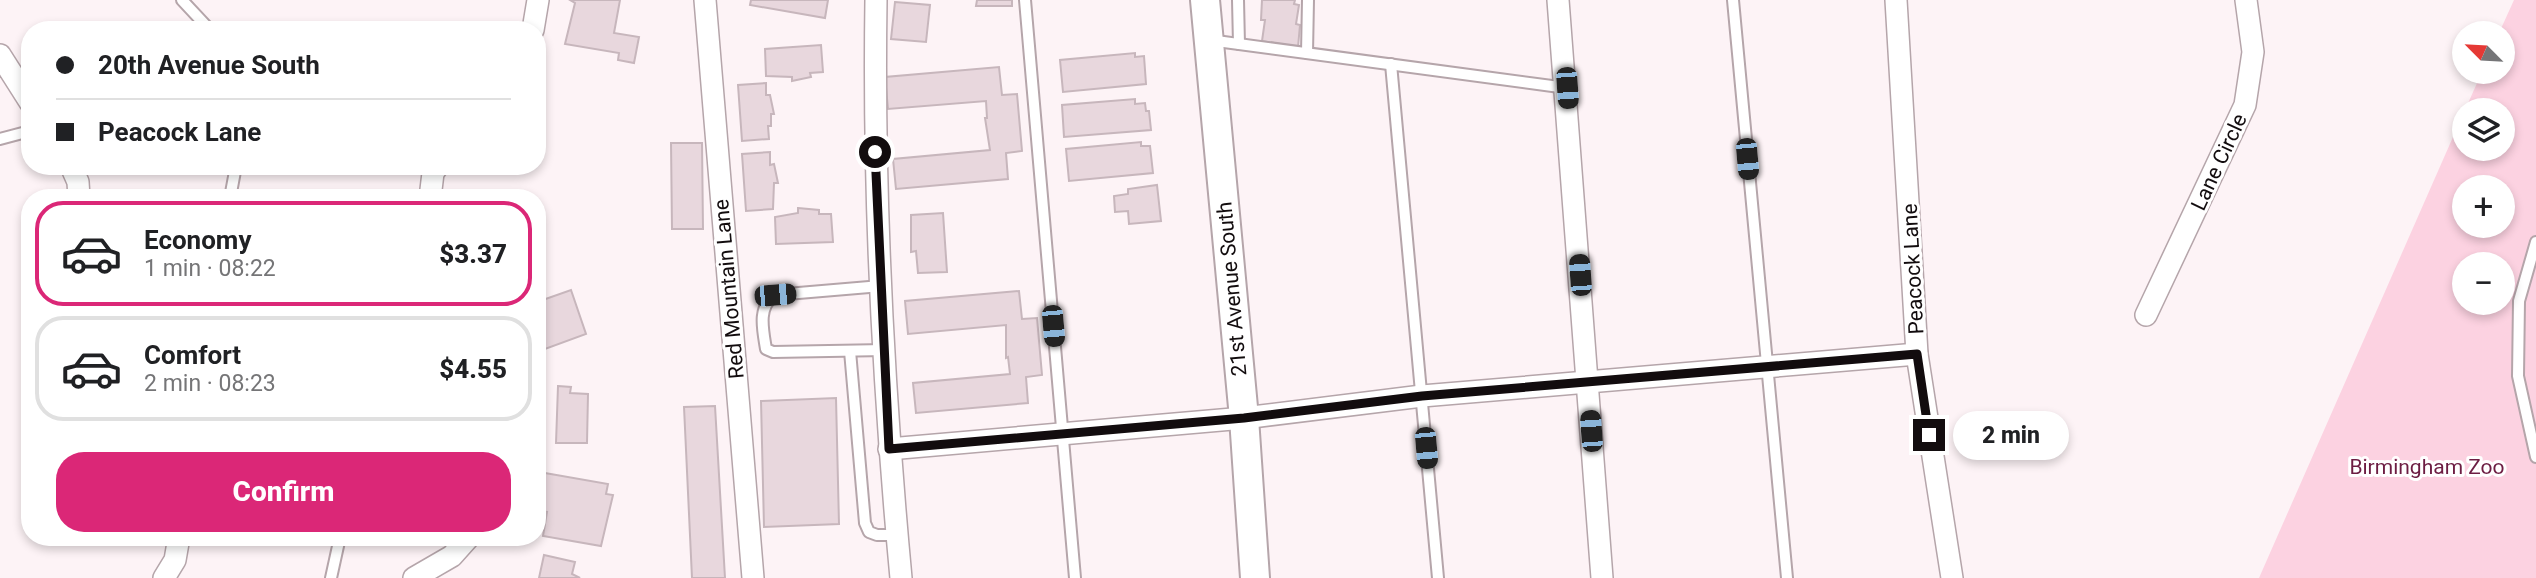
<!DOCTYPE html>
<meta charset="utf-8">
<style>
:root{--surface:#fff;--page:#f6f6f6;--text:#202124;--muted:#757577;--line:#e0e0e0;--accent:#db2777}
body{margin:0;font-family:Roboto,sans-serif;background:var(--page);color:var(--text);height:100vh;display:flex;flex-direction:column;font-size:26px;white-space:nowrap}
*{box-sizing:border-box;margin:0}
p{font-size:23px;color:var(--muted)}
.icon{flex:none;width:38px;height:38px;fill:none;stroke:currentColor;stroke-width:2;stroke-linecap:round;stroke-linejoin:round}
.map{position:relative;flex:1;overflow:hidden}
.details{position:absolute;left:21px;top:189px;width:525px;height:357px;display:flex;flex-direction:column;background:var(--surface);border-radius:28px;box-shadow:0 4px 10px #0003}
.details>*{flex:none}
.guide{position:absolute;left:21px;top:21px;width:525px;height:154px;border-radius:28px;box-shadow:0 4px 10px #0003;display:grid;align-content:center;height:154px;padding:0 35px;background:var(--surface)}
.needle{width:46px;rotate:294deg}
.fabs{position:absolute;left:2452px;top:21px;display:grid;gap:14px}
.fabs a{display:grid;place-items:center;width:63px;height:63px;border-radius:50%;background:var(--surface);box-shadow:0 4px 10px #0003;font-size:35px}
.end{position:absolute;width:32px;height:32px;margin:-16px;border:9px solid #120c0e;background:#fff;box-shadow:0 0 0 4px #fff}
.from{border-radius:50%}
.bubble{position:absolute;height:49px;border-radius:24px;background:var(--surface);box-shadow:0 4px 10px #0003;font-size:23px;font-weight:800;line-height:49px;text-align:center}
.car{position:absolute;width:21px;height:42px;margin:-21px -10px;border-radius:9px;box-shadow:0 0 5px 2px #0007;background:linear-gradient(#222 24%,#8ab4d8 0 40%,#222 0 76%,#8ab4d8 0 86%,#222 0)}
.guide b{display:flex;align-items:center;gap:24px;height:66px;font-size:26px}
.guide b+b{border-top:2px solid var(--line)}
.guide i{width:18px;height:18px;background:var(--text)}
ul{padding:12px 0 0;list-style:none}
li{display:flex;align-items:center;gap:21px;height:105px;margin:0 14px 10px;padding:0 21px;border:4px solid var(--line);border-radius:28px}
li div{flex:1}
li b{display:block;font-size:26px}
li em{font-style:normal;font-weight:800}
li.selected{border-color:var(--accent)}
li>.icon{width:63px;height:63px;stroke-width:1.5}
.primary-button{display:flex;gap:14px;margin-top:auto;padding:14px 35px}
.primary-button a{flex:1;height:80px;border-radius:28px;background:var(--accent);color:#fff;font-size:28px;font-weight:800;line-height:80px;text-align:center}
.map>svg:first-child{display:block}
.green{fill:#fcd2e1;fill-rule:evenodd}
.building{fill:#e8d7dd;stroke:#c7b6bc;stroke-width:2}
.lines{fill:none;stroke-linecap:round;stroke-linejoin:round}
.service-casing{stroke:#b5a5aa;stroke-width:14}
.minor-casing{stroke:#b5a5aa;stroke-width:24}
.tertiary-casing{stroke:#b5a5aa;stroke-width:32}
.service{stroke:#fff;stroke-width:10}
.minor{stroke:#fff;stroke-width:21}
.tertiary{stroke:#fff;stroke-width:28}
.route{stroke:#120c0e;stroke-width:9}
.labels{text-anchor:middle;stroke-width:6;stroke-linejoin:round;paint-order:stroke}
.street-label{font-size:21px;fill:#120c0e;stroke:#fff}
.park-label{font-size:21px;fill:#6d1d43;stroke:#fff}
</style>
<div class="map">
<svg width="2536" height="578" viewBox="0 0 2536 578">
<rect width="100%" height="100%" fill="#fdf3f6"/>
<path class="green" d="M2514 0H2536V578H2259L2464 112V149H2502V110H2465L2482 72H2502V33H2499ZM2464 187H2502V226H2464ZM2464 264H2502V303H2464Z"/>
<g class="building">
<polygon points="570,0 620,0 614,33 639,37 634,63 618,60 619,53 565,44 575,3"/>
<polygon points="751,0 828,0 825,18 750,5"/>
<polygon points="977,0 1012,0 1012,6 976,6"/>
<polygon points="1262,0 1295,0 1294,4 1299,5 1296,24 1300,25 1298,47 1262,41 1265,20 1261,20"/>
<polygon points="895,2 930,5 926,42 891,39"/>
<polygon points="821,45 823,72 810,73 811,77 792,81 792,77 766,76 765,49"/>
<polygon points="1135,53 1135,57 1144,56 1146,84 1063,92 1060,60"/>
<polygon points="999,67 1002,95 1017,94 1022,151 1006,153 1008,179 896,189 893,159 990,150 985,118 987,118 986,101 888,109 885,77"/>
<polygon points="766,83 766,95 770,95 774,114 771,114 771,126 768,126 769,139 742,141 738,85"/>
<polygon points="1135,99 1135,104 1145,103 1146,111 1149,111 1151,130 1064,137 1062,105"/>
<polygon points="1141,142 1141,146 1150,146 1153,173 1069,181 1066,149"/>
<polygon points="671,143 702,143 703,229 672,229"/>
<polygon points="770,152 770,165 774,164 778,183 774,183 773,209 746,211 742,154"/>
<polygon points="1157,185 1161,221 1129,224 1128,211 1115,212 1114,196 1128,194 1128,189"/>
<polygon points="798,208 819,210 819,214 831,214 833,242 776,244 775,217 798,213"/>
<polygon points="943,213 947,272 918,273 916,251 911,252 911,215"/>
<polygon points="571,290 586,334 545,349 537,327 537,302"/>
<polygon points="1019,291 1022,319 1037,318 1042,375 1026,377 1028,403 916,413 913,383 1010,374 1008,357 1006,358 1006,325 908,334 905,301"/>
<polygon points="558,386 571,387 570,393 588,394 587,443 556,443"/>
<polygon points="836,398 839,524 764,527 761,401"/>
<polygon points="715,406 725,578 692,578 684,407"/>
<polygon points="545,473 608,484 606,494 613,495 601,546 543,536 547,512 538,511"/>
<polygon points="544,555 575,562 572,574 580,578 539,578"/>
</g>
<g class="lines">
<defs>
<g id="service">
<polyline points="182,0 210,30"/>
<polyline points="1025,0 1075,578"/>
<polyline points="1238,0 1239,44"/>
<polyline points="1733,0 1787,578"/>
<polyline points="1209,40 1567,88"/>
<polyline points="1307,53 1308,0"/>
<polyline points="1391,64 1438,578"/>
<polyline points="0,139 30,131"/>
<polyline points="230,198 236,166"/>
<polyline points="2536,242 2519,301 2518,376 2536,457"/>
<path d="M881 286 775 295C757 307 763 330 766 349L773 352 885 350"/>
<polyline points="850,351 865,523 869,532 877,535 897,535"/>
<polyline points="331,578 340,537"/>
</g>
<g id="minor">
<polyline points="705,0 753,578"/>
<path d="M876 0C873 193 883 386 901 578"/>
<polyline points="1558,0 1602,578"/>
<polyline points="1896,0 1917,354 1952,578"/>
<polyline points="533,30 538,0"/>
<polyline points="0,55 30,102"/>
<polyline points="71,166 78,182 79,198"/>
<polyline points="430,198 433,173 438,166"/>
<polyline points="2146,315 2245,105 2253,52 2246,0"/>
<polyline points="889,449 1244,418 1422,396 1917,354"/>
<polyline points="164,578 175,560 179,537"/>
<polyline points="414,578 452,556 469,537"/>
</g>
<polyline id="tertiary" points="1205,0 1244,418 1255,578"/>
</defs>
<use href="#service" class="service-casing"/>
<use href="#minor" class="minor-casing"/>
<use href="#tertiary" class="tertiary-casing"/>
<use href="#service" class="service"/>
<use href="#minor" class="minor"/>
<use href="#tertiary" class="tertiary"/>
</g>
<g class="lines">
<polyline class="route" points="875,152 889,449 1244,418 1422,396 1917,354 1929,435"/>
</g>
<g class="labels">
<g class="street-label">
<text transform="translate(2219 162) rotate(-65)" y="7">Lane Circle</text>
<text transform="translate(1913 269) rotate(-93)" y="7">Peacock Lane</text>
<text transform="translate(729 289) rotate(-95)" y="7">Red Mountain Lane</text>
<text transform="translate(1232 289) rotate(-95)" y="7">21st Avenue South</text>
</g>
<g class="park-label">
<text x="2427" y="474">Birmingham Zoo</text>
</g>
</g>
</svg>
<div class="fabs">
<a><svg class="needle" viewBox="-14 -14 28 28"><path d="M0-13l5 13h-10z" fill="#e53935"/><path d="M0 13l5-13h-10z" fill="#757577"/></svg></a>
<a><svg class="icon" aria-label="layers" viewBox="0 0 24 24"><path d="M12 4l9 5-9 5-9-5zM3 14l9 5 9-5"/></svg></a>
<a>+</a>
<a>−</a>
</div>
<i class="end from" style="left:875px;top:152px"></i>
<i class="end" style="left:1929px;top:435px"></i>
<div class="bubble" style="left:1953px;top:411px;width:116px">2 min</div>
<i class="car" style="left:1567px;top:88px;rotate:176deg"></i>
<i class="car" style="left:1747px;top:159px;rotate:175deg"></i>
<i class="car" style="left:1580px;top:275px;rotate:356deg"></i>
<i class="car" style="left:775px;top:295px;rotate:85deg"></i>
<i class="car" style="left:1053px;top:326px;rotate:175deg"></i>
<i class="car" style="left:1591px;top:431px;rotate:356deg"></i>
<i class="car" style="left:1426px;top:448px;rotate:175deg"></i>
<div class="guide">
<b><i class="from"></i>20th Avenue South</b>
<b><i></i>Peacock Lane</b>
</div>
<section class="details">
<ul>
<li class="selected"><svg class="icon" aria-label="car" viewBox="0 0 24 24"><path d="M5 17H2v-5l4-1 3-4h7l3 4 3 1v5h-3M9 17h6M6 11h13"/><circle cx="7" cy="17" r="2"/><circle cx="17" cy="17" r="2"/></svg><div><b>Economy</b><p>1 min · 08:22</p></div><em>$3.37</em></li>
<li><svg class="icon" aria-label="car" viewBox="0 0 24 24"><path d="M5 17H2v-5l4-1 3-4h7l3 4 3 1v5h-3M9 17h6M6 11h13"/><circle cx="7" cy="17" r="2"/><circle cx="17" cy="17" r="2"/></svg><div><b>Comfort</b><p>2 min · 08:23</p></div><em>$4.55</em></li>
</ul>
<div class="primary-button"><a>Confirm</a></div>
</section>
</div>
